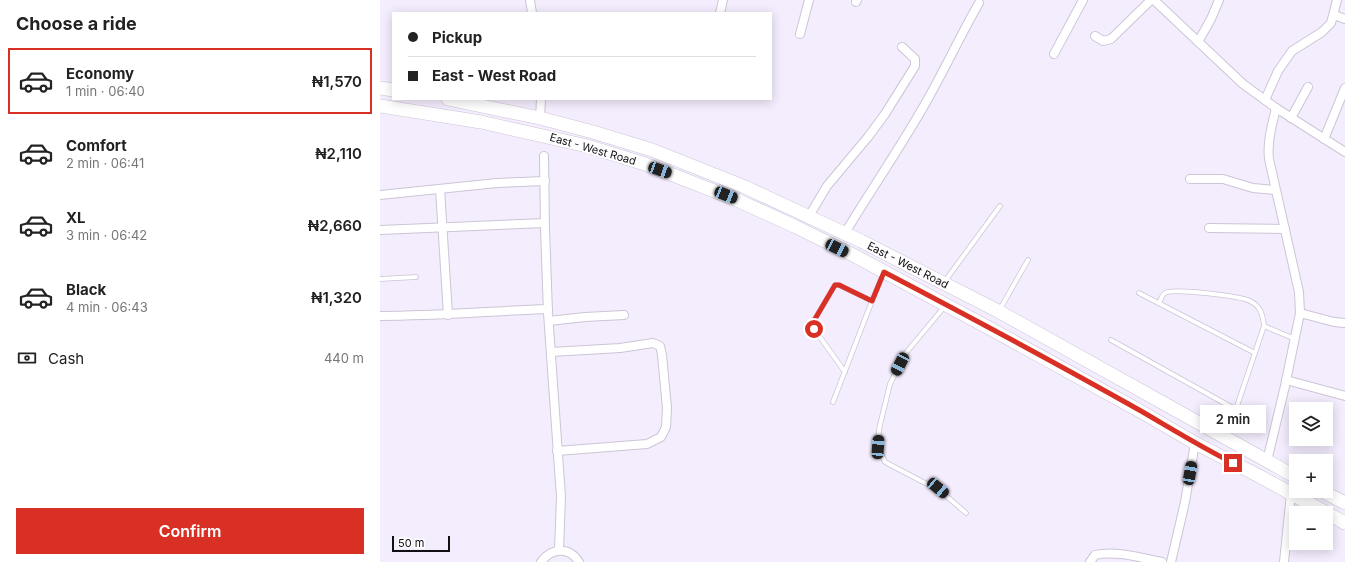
<!DOCTYPE html>
<meta charset="utf-8">
<style>
:root{--surface:#fff;--page:#f6f6f6;--text:#222;--muted:#767676;--line:#e0e0e0;--accent:#d93025}
body{margin:0;font-family:Inter,sans-serif;background:var(--page);color:var(--text);height:100vh;display:flex;flex-direction:column;font-size:15px;white-space:nowrap}
*{box-sizing:border-box;margin:0}
p{font-size:13px;color:var(--muted)}
.icon{flex:none;width:22px;height:22px;fill:none;stroke:currentColor;stroke-width:2;stroke-linecap:round;stroke-linejoin:round}
.map{position:relative;flex:1;overflow:hidden}
.side{display:flex;flex-direction:column;background:var(--surface);width:380px}
.side>*{flex:none}
.banner{position:absolute;left:12px;top:12px;width:380px;height:88px;border-radius:0px;box-shadow:0 2px 10px #0003;display:grid;align-content:center;height:88px;padding:0 16px;background:var(--surface)}
.tools{position:absolute;left:909px;top:402px;display:grid;gap:8px}
.tools a{display:grid;place-items:center;width:44px;height:44px;border-radius:0px;background:var(--surface);box-shadow:0 2px 10px #0003;font-size:20px}
.scale{position:absolute;left:12px;bottom:10px;width:58px;box-sizing:border-box;padding-left:4px;border:2px solid #110e14;border-top:0;font-size:11px;line-height:14px;white-space:nowrap;color:#110e14;-webkit-text-stroke:3px #fefefe;paint-order:stroke}
.end{position:absolute;width:18px;height:18px;margin:-9px;border:5px solid #d93025;background:#fff;box-shadow:0 0 0 2px #fff}
.from{border-radius:50%}
.bubble{position:absolute;height:28px;border-radius:0px;background:var(--surface);box-shadow:0 2px 10px #0003;font-size:13px;font-weight:600;line-height:28px;text-align:center}
.car{position:absolute;width:12px;height:24px;margin:-12px -6px;border-radius:5px;box-shadow:0 0 3px 1px #0007;background:linear-gradient(#222 24%,#8ab4d8 0 40%,#222 0 76%,#8ab4d8 0 86%,#222 0)}
.banner b{display:flex;align-items:center;gap:14px;height:38px;font-size:15px}
.banner b+b{border-top:1px solid var(--line)}
.banner i{width:10px;height:10px;background:var(--text)}
ul{padding:0;list-style:none}
li{display:flex;align-items:center;gap:12px;height:66px;margin:0 8px 6px;padding:0 8px;border:2px solid transparent;border-radius:0px}
li div{flex:1}
li b{display:block;font-size:15px}
li em{font-style:normal;font-weight:600}
li.active{border-color:var(--accent)}
li>.icon{width:36px;height:36px;stroke-width:1.5}
h2{padding:0 16px;font-size:18px;line-height:48px}
.pay{display:flex;align-items:center;gap:10px;height:44px;padding:0 16px;font-size:15px}
.pay p{margin-inline-start:auto}
.primary-button{display:flex;gap:8px;margin-top:auto;padding:8px 16px}
.primary-button a{flex:1;height:46px;border-radius:0px;background:var(--accent);color:#fff;font-size:16px;font-weight:600;line-height:46px;text-align:center}
main{display:flex;flex:1;min-height:0}
.map>svg:first-child{display:block}
.lines{fill:none;stroke-linecap:round;stroke-linejoin:round}
.lane-casing{stroke:#ccc5d6;stroke-width:5.5}
.street-casing{stroke:#ccc5d6;stroke-width:10}
.primary-casing{stroke:#ccc5d6;stroke-width:14}
.lane{stroke:#fff;stroke-width:4}
.street{stroke:#fff;stroke-width:8}
.primary{stroke:#fff;stroke-width:13}
.route{stroke:#d93025;stroke-width:5}
.labels{text-anchor:middle;stroke-width:4;stroke-linejoin:round;paint-order:stroke}
.street-label{font-size:11px;fill:#110e14;stroke:#fefefe}
</style>
<main>
<section class="side">
<h2>Choose a ride</h2>
<ul>
<li class="active"><svg class="icon" aria-label="car" viewBox="0 0 24 24"><path d="M5 17H2v-5l4-1 3-4h7l3 4 3 1v5h-3M9 17h6M6 11h13"/><circle cx="7" cy="17" r="2"/><circle cx="17" cy="17" r="2"/></svg><div><b>Economy</b><p>1 min · 06:40</p></div><em>₦1,570</em></li>
<li><svg class="icon" aria-label="car" viewBox="0 0 24 24"><path d="M5 17H2v-5l4-1 3-4h7l3 4 3 1v5h-3M9 17h6M6 11h13"/><circle cx="7" cy="17" r="2"/><circle cx="17" cy="17" r="2"/></svg><div><b>Comfort</b><p>2 min · 06:41</p></div><em>₦2,110</em></li>
<li><svg class="icon" aria-label="car" viewBox="0 0 24 24"><path d="M5 17H2v-5l4-1 3-4h7l3 4 3 1v5h-3M9 17h6M6 11h13"/><circle cx="7" cy="17" r="2"/><circle cx="17" cy="17" r="2"/></svg><div><b>XL</b><p>3 min · 06:42</p></div><em>₦2,660</em></li>
<li><svg class="icon" aria-label="car" viewBox="0 0 24 24"><path d="M5 17H2v-5l4-1 3-4h7l3 4 3 1v5h-3M9 17h6M6 11h13"/><circle cx="7" cy="17" r="2"/><circle cx="17" cy="17" r="2"/></svg><div><b>Black</b><p>4 min · 06:43</p></div><em>₦1,320</em></li>
</ul>
<div class="pay"><svg class="icon" aria-label="cash" viewBox="0 0 24 24"><path d="M3 7h18v10H3z"/><circle cx="12" cy="12" r="2"/></svg>Cash<p>440 m</p></div>
<div class="primary-button"><a>Confirm</a></div>
</section>
<div class="map">
<svg width="965" height="562" viewBox="0 0 965 562">
<rect width="100%" height="100%" fill="#f4edfe"/>
<g class="lines">
<defs>
<g id="lane">
<polyline points="0,279 36,277"/>
<polyline points="565,281 620,206"/>
<polyline points="759,293 875,353"/>
<path d="M779 303C781 299 782 295 785 293 793 288 861 296 870 301 881 306 883 316 884 326L856 409"/>
<polyline points="565,306 525,354 510,384 499,429 498,447 505,462 543,482 557,488 586,513"/>
<polyline points="620,309 648,260"/>
<polyline points="884,326 915,339"/>
<polyline points="731,340 880,423"/>
<polyline points="465,372 434,329 432,324 455,285 459,285 492,301"/>
<polyline points="453,402 492,301 503,274"/>
</g>
<g id="street">
<polyline points="150,0 152,13"/>
<polyline points="774,0 863,84 896,108 965,152"/>
<polyline points="476,2 477,0"/>
<polyline points="340,13 343,0"/>
<polyline points="954,15 965,19"/>
<polyline points="420,34 429,0"/>
<polyline points="715,36 723,41 731,39 771,0"/>
<polyline points="818,42 831,19 839,0"/>
<polyline points="674,54 703,0"/>
<polyline points="885,100 898,71 912,51 942,32 951,23 957,0"/>
<polyline points="160,118 161,99"/>
<polyline points="911,118 928,87"/>
<polyline points="944,139 965,88"/>
<polyline points="164,156 165,229 168,313 181,497 179,550"/>
<polyline points="810,179 843,179 873,188 895,190"/>
<polyline points="60,189 68,315"/>
<polyline points="0,195 117,183 165,181"/>
<polyline points="429,216 447,186 488,137 505,114 535,66 535,59 522,47"/>
<polyline points="829,228 905,229"/>
<polyline points="0,230 165,223"/>
<path d="M465 233C491 190 520 148 545 104 564 71 580 36 599 3"/>
<polyline points="920,313 954,322 965,323"/>
<path d="M0 316C56 316 112 311 168 309"/>
<polyline points="169,321 205,317 244,315"/>
<polyline points="171,352 240,348 273,343 280,346 282,355 287,408 286,427 281,437 267,444 177,451"/>
<polyline points="906,380 965,396"/>
<path d="M887 461 905 386 920 313 919 292 889 159C887 142 892 125 896 108"/>
<path d="M161 562C171 548 189 546 199 562"/>
<path d="M710 562 715 555C736 550 761 558 782 562"/>
<polyline points="791,562 805,502 815,443"/>
<polyline points="904,562 911,494"/>
</g>
<g id="primary">
<polyline points="0,88 13,90"/>
<polyline points="68,99 160,118 213,132 272,150 365,187 481,241 618,311 916,477"/>
<polyline points="0,106 101,122 207,146 265,164 357,200 414,226 473,255 609,328 760,411 815,443 879,476 965,523"/>
<polyline points="942,491 965,503"/>
</g>
</defs>
<use href="#lane" class="lane-casing"/>
<use href="#street" class="street-casing"/>
<use href="#primary" class="primary-casing"/>
<use href="#lane" class="lane"/>
<use href="#street" class="street"/>
<use href="#primary" class="primary"/>
</g>
<g class="lines">
<path class="route" d="M434 329 432 324 455 285H459L492 301 504 272C590 317 676 363 761 411 792 429 821 447 853 463"/>
</g>
<g class="labels">
<g class="street-label">
<text transform="translate(213 149) rotate(16)" y="4">East - West Road</text>
<text transform="translate(528 265) rotate(27)" y="4">East - West Road</text>
</g>
</g>
</svg>
<div class="tools">
<a><svg class="icon" aria-label="layers" viewBox="0 0 24 24"><path d="M12 4l9 5-9 5-9-5zM3 14l9 5 9-5"/></svg></a>
<a>+</a>
<a>−</a>
</div>
<div class="scale">50 m</div>
<i class="end from" style="left:434px;top:329px"></i>
<i class="end" style="left:853px;top:463px"></i>
<div class="bubble" style="left:820px;top:405px;width:66px">2 min</div>
<i class="car" style="left:280px;top:170px;rotate:110deg"></i>
<i class="car" style="left:346px;top:195px;rotate:112deg"></i>
<i class="car" style="left:457px;top:248px;rotate:116deg"></i>
<i class="car" style="left:520px;top:364px;rotate:207deg"></i>
<i class="car" style="left:498px;top:447px;rotate:4deg"></i>
<i class="car" style="left:810px;top:473px;rotate:10deg"></i>
<i class="car" style="left:558px;top:488px;rotate:130deg"></i>
<div class="banner">
<b><i class="from"></i>Pickup</b>
<b><i></i>East - West Road</b>
</div>
</div>
</main>
